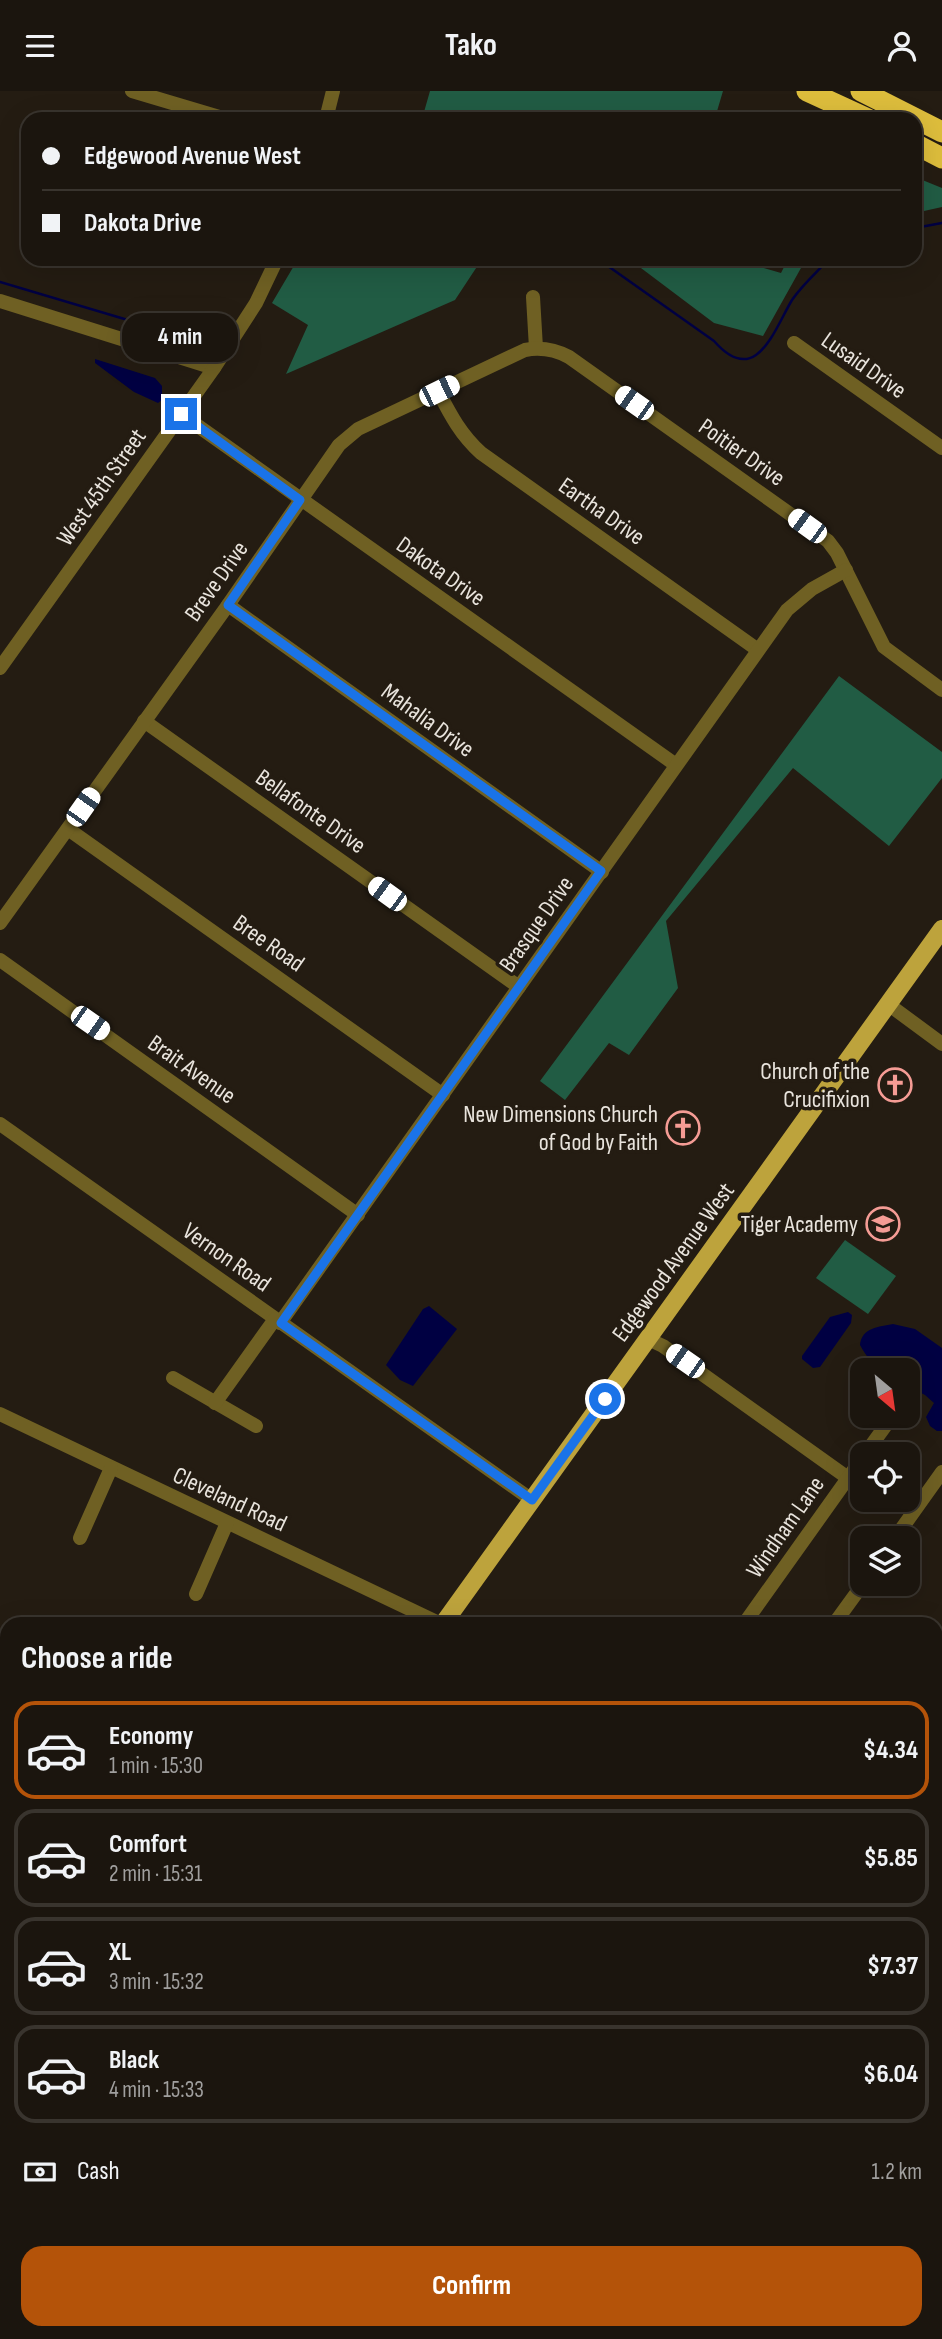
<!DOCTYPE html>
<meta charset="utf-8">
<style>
:root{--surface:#1b150e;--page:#241e17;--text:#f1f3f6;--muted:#a09f9e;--line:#39342e;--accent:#b45309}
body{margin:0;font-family:"Sofia Sans Condensed",sans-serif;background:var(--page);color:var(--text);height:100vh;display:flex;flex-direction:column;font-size:26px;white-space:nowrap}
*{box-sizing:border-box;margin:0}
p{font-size:23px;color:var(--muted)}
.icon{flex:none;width:38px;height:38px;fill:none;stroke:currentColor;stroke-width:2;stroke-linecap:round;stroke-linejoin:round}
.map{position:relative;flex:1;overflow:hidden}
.drawer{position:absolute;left:0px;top:1526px;width:943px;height:723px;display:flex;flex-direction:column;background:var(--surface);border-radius:21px 21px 0 0;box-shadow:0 7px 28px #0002,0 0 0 2px var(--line)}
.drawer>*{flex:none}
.hud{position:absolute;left:21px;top:21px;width:901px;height:154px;border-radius:21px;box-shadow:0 7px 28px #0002,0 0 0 2px var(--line);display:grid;align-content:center;height:154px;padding:0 21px;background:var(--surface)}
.needle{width:46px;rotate:151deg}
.tools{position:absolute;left:850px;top:1267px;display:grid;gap:14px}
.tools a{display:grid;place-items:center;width:70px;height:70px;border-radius:14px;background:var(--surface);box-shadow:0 7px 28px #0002,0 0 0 2px var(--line);font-size:35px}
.end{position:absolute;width:32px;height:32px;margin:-16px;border:9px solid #1a73e8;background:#fff;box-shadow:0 0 0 4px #fff}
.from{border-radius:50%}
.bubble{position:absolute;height:49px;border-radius:21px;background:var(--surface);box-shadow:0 7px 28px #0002,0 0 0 2px var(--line);font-size:23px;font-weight:700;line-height:49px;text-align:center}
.car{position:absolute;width:21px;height:42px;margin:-21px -10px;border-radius:9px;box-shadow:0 0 5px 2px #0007;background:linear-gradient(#fff 24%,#345 0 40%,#fff 0 76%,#345 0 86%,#fff 0)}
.hud b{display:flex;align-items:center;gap:24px;height:66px;font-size:26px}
.hud b+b{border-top:2px solid var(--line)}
.hud i{width:18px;height:18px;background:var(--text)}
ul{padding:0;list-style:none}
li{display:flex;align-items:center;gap:21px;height:98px;margin:0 14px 10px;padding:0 7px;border:4px solid var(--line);border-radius:21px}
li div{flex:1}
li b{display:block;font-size:26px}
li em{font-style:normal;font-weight:700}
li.active{border-color:var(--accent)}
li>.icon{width:63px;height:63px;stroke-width:1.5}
h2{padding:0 21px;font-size:32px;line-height:84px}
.pay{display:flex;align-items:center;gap:18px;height:77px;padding:0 21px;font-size:26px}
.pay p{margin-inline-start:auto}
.cta{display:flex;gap:14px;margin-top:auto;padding:14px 21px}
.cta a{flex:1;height:80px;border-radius:21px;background:var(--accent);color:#fff;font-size:28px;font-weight:700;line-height:80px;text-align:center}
header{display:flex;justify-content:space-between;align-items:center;height:91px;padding:0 21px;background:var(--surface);font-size:32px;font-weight:700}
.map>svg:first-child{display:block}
.forest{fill:#215c44}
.water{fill:#000042}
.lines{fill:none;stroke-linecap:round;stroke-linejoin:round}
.stream{stroke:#000042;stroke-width:2.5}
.minor{stroke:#6f6023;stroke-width:14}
.major{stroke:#bda33c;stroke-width:18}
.highway{stroke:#ddbd3c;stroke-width:21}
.route{stroke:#1a73e8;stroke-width:9}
.labels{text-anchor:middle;stroke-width:7;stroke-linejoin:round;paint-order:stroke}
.street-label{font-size:24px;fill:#e9e4dd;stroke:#241c12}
.poi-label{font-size:24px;fill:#e9e4dd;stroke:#241c12;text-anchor:end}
</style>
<header><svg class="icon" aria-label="menu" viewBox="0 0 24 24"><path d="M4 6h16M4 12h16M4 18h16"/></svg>Tako<svg class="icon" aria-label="person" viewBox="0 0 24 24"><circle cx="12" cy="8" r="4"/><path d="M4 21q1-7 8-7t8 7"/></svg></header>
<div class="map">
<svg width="942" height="2248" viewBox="0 0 942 2248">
<rect width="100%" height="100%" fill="#241c12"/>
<g class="forest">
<polygon points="430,0 723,0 715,27 717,28 422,28"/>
<polygon points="915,86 942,97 942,116 915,122"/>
<polygon points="305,168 482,168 455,209 286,283 308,234 272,212 295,173"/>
<polygon points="629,168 732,168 781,182 788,168 806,168 763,245 714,232"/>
<polygon points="839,585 942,661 942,687 889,755 793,677 666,830 678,897 629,964 609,952 565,1009 540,990"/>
<polygon points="845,1149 896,1185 868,1223 816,1187"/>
<polygon points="380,2242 593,2242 589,2248 376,2248"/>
</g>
<g class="water">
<polygon points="95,268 155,287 162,295 162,309 158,312 134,301 95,272"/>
<polygon points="429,1215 457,1238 413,1295 400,1289 386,1274 423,1218"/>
<polygon points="848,1221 852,1224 851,1232 820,1276 813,1277 802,1268 802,1265 830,1226"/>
<path d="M893 1233 915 1238 942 1257V1340H937L930 1335 926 1326 934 1312 925 1304 908 1295V1279C883 1279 873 1278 860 1254 862 1236 879 1236 893 1233Z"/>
</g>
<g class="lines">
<g class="stream">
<polyline points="915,137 942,132"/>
<path d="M598 168 714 250C756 298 774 239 792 209 802 194 817 181 829 168"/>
<polyline points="0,191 195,249"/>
</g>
<g class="minor">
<polyline points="132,0 226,28"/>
<polyline points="326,28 333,0"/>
<polyline points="533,206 536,257"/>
<polyline points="0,210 214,277"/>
<polyline points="794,252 942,357"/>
<path d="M438 300C451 325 461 344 481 362L758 559"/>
<polyline points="181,323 676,674"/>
<polyline points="228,514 602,781"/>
<polyline points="0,577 214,277 256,212 277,168"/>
<polyline points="144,630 519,896"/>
<polyline points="68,738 443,1004"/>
<path d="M0 832 228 514 339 354 358 338 525 259C541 256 554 258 569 266L828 450 837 462 884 556 942 599"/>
<polyline points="0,869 358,1124"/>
<polyline points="888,913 942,953"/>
<polyline points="0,1033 532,1409"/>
<polyline points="280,1232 787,519 812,498 846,479"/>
<polyline points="648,1248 663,1255 848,1387"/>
<polyline points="173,1287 256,1335"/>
<polyline points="215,1312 275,1228"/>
<polyline points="0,1323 441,1533"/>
<polyline points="865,1363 886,1334 887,1325"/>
<polyline points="80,1447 111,1377"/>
<polyline points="895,1447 942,1381"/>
<polyline points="196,1503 227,1432"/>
<polyline points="744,1533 863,1366"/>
<polyline points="834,1533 863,1493"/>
<polyline points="936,1554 937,1553"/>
<polyline points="0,1572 7,1573"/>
<polyline points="0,1817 7,1803"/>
<polyline points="936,1887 942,1892"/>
<polyline points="0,1958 7,1958"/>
<polyline points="936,2068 942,2060"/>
<polyline points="664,2248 668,2242"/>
<polyline points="810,2248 814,2242"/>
</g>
<g class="major">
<polyline points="443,1533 942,838"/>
<polyline points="152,2248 153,2242"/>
</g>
<g class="highway">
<polyline points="807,0 868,28"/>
<polyline points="861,0 942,41"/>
<polyline points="915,53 942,67"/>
</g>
</g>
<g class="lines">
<polyline class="route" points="181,323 300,409 228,514 601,780 281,1232 532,1409 605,1308"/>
</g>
<defs>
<symbol id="church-ring" viewBox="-11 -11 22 22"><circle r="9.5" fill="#241c12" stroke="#f59c95" stroke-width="1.5"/><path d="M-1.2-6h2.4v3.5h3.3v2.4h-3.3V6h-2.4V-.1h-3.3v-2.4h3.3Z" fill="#f59c95"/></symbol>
<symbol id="school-ring" viewBox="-11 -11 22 22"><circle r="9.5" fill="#241c12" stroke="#f59c95" stroke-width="1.5"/><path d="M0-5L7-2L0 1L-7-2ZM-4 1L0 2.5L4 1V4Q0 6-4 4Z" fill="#f59c95"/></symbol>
</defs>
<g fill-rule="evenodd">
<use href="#church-ring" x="876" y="975" width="38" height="38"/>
<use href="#church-ring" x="664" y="1018" width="38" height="38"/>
<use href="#school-ring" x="864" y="1114" width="38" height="38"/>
</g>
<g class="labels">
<g class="street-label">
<text transform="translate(864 274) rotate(35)" y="8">Lusaid Drive</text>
<text transform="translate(742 361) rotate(35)" y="8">Poitier Drive</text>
<text transform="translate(101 396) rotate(-55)" y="8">West 45th Street</text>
<text transform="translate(602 420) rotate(35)" y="8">Eartha Drive</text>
<text transform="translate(441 480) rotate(35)" y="8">Dakota Drive</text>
<text transform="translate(216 490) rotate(-55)" y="8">Breve Drive</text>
<text transform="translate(428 629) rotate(36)" y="8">Mahalia Drive</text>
<text transform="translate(311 720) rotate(35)" y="8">Bellafonte Drive</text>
<text transform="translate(536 833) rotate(-55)" y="8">Brasque Drive</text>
<text transform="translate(269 852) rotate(35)" y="8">Bree Road</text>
<text transform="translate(192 978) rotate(35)" y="8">Brait Avenue</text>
<text transform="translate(227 1166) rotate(35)" y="8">Vernon Road</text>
<text transform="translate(673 1171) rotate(-54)" y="8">Edgewood Avenue West</text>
<text transform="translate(230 1408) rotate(25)" y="8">Cleveland Road</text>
<text transform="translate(785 1436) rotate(-55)" y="8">Windham Lane</text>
</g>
<g class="poi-label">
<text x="870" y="988">Church of the<tspan x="870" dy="28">Crucifixion</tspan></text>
<text x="658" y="1031">New Dimensions Church<tspan x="658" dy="28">of God by Faith</tspan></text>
<text x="858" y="1141">Tiger Academy</text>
</g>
</g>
</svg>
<div class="tools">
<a><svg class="needle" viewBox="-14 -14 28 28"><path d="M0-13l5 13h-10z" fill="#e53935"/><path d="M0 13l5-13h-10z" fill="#a09f9e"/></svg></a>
<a><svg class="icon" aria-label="locate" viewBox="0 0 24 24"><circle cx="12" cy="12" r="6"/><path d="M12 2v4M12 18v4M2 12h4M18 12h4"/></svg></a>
<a><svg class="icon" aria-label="layers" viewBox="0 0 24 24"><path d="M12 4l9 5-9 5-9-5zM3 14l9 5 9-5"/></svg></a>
</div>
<i class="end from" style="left:605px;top:1308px"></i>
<i class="end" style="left:181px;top:323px"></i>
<div class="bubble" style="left:122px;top:222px;width:116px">4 min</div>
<i class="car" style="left:439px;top:300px;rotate:64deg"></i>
<i class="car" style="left:634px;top:312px;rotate:305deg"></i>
<i class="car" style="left:807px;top:435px;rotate:306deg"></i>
<i class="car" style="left:83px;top:716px;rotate:35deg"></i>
<i class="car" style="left:387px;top:803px;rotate:306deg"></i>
<i class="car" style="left:90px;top:932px;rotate:125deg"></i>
<i class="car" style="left:685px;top:1270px;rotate:305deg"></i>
<div class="hud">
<b><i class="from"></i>Edgewood Avenue West</b>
<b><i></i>Dakota Drive</b>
</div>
<section class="drawer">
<h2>Choose a ride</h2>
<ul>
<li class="active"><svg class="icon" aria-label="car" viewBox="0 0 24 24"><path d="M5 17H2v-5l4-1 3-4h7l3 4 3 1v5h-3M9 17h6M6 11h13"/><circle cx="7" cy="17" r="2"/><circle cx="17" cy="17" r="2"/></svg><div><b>Economy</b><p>1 min · 15:30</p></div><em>$4.34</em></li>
<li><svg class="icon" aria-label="car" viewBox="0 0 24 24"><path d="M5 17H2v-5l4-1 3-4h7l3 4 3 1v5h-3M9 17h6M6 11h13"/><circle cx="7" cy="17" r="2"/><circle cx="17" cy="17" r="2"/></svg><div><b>Comfort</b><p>2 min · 15:31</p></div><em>$5.85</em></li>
<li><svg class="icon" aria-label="car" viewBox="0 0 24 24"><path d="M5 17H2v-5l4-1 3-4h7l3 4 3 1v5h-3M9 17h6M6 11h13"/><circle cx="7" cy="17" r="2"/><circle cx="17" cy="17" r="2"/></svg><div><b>XL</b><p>3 min · 15:32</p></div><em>$7.37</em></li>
<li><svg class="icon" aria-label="car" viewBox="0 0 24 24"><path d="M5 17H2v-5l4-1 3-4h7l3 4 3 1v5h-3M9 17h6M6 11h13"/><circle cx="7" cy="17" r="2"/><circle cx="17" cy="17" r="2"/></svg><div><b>Black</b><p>4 min · 15:33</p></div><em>$6.04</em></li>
</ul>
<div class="pay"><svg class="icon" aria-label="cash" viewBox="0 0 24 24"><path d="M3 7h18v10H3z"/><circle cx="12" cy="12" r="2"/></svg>Cash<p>1.2 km</p></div>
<div class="cta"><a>Confirm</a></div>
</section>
</div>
